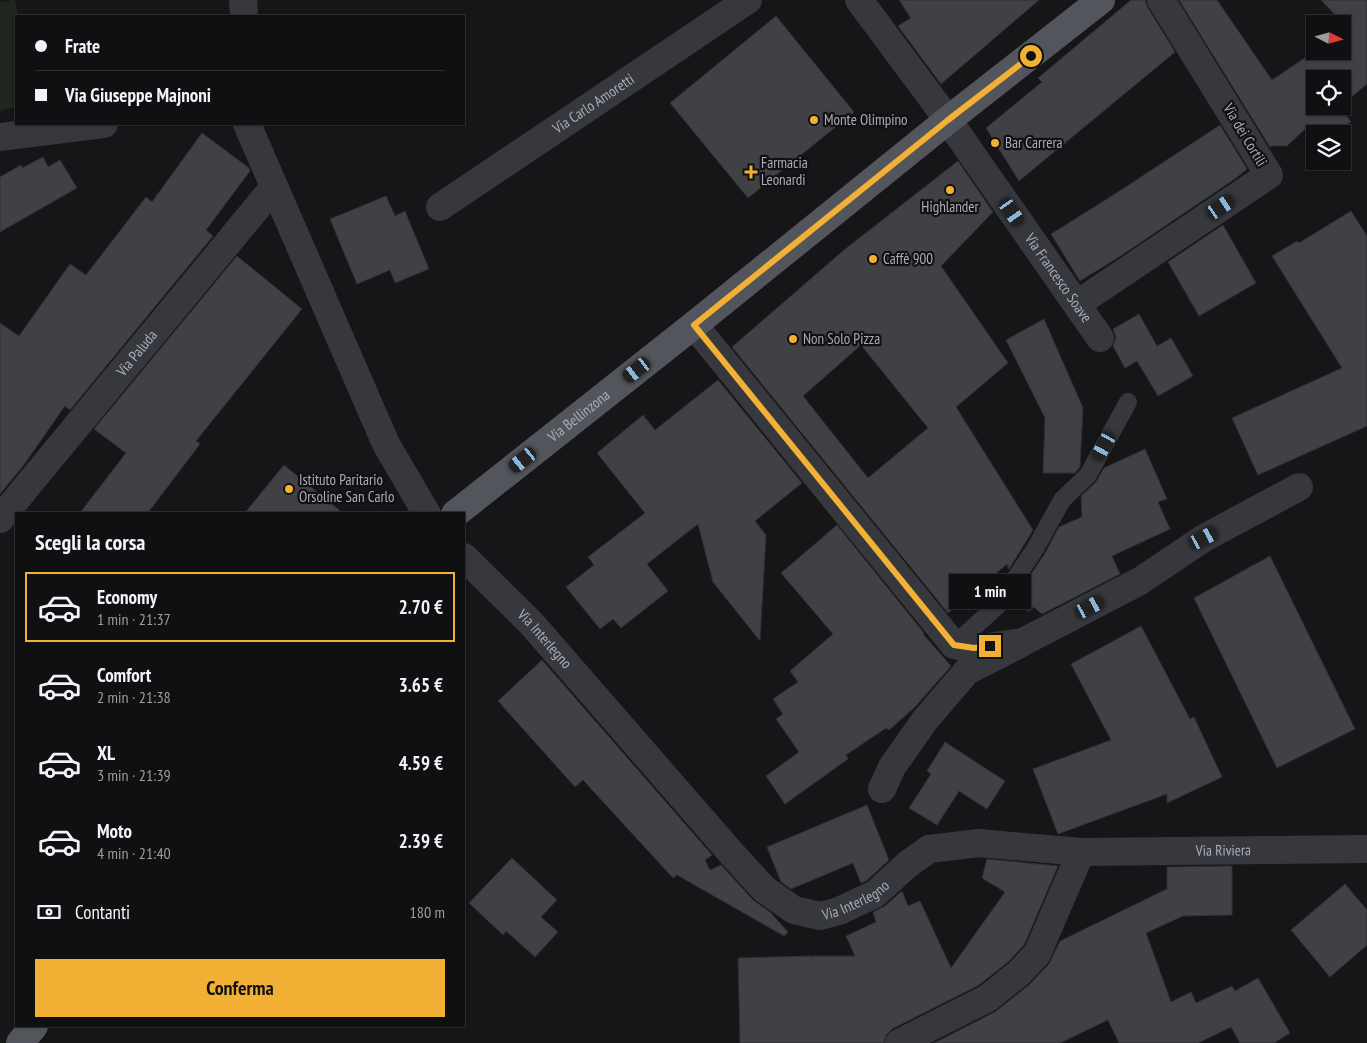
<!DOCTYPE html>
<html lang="it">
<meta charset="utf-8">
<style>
:root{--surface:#101012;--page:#19191b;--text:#f1f3f6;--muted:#9c9d9f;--line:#303032;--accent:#f2b134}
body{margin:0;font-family:"PT Sans Narrow",sans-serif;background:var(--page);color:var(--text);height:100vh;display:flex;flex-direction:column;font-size:19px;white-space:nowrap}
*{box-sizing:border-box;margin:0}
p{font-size:16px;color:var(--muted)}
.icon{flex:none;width:28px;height:28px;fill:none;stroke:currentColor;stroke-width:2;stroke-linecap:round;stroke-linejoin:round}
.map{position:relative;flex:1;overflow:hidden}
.drawer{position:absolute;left:15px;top:512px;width:450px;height:515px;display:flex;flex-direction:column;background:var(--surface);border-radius:0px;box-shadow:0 1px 4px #0004,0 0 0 1px var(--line)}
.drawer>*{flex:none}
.guide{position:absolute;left:15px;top:15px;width:450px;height:110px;border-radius:0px;box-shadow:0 1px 4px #0004,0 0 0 1px var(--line);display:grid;align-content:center;height:110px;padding:0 20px;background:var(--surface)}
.needle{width:32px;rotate:96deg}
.fabs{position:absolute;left:1306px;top:15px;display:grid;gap:10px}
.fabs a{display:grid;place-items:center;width:45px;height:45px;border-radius:0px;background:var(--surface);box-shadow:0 1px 4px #0004,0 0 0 1px var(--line);font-size:25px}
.end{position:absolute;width:22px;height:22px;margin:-11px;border:6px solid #f2b134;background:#111;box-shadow:0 0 0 2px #111}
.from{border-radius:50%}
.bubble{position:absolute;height:35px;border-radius:0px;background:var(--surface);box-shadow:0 1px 4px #0004,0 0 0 1px var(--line);font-size:16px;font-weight:700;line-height:35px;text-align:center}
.car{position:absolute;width:15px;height:30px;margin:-15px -8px;border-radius:6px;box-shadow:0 0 4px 1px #0007;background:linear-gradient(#222 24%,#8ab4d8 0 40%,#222 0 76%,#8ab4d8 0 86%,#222 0)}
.guide b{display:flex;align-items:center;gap:18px;height:48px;font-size:19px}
.guide b+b{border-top:1px solid var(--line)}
.guide i{width:12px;height:12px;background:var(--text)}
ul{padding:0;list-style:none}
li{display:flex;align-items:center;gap:15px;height:70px;margin:0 10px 8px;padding:0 10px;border:2px solid transparent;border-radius:0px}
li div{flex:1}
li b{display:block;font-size:19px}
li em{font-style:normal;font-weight:700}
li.selected{border-color:var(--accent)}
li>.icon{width:45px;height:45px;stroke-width:1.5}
h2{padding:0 20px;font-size:22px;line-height:60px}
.pay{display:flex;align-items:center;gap:12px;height:55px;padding:0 20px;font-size:19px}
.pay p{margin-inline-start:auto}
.primary-button{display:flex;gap:10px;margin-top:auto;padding:10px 20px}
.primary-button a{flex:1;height:58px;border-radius:0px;background:var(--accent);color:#111;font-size:20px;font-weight:700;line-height:58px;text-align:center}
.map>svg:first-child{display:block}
.green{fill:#1e261f}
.building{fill:#404145;stroke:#303034;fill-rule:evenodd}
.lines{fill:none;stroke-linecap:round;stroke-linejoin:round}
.service{stroke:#37383d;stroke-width:18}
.pedestrian{stroke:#37383d;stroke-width:28}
.minor{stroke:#37383d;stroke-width:28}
.primary{stroke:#53555c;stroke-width:28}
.route{stroke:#f2b134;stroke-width:6}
.poi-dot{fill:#f2b134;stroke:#111113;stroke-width:2}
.labels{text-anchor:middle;stroke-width:4.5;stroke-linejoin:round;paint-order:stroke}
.street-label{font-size:15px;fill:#a8adb8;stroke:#111113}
.poi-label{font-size:15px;fill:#a8adb8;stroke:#111113;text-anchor:start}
</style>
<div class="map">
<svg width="1367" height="1043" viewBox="0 0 1367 1043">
<rect width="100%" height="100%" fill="#161618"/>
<polygon class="green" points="11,0 15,0 18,16 16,16 16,107 0,111 0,2"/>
<g class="building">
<polygon points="899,0 1039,0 941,84 898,26 911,18"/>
<polygon points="1131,0 1145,0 1148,8 1175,52 1019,181 986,128 1042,82 1038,78"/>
<polygon points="1179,0 1217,0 1272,80 1315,51 1342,51 1342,32 1348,28 1321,0 1367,0 1367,84 1342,105 1342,79 1315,79 1315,106 1341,106 1340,107 1351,122 1332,134 1315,134 1315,141 1307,127 1287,146 1272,146 1270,147"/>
<polygon points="776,16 854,112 748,198 670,103"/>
<polygon points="1220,125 1247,169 1236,178 1122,255 1080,281 1051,234 1115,194"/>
<polygon points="202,133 249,168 250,171 206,230 213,236 70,410 65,406 23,466 0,494 0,323 19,336 70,264 86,275 146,197 152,202"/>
<polygon points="43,157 48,167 60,160 77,188 0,232 0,177 21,165 22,168"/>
<path d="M958 161 993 212 941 266 1008 363 956 407 1033 530 1009 569 1007 564 948 613 732 347 844 250ZM861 345 928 428 868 478 803 396Z"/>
<polygon points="386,196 395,216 405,211 429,269 395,283 390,270 357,284 330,219"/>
<polygon points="1351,211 1367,236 1367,426 1258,475 1232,418 1342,368 1272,256 1297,241 1299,243"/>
<polygon points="1223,225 1256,283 1199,316 1168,262"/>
<polygon points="237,256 302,309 196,441 200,444 147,514 79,514 126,453 94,429"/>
<polygon points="1139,314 1157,346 1171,338 1193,376 1158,396 1137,361 1125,368 1113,346 1116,337 1113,329"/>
<polygon points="1044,319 1083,408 1080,467 1075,473 1043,473 1045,418 1006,340"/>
<polygon points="718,380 802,483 755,521 766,535 760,641 713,582 698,524 647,564 668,591 621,628 613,619 600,629 566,587 594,565 588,557 645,513 597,453 643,415 655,430"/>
<polygon points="1145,449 1167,499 1158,502 1170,529 1112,556 1120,574 1042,614 1034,607 1028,612 1019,592 1044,555 1059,527 1082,517 1081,496 1096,482 1104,468"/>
<polygon points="284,465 344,514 244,514"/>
<polygon points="837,525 924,633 923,634 951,666 914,708 889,730 886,728 846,755 848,759 785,804 766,776 799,752 776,719 783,714 773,699 798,682 790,671 833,634 781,573"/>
<polygon points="1270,556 1355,729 1277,768 1194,598"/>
<polygon points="1141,626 1190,719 1194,717 1222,777 1167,803 1167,794 1058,834 1033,769 1111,740 1071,664"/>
<polygon points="542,660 712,855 705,860 710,870 721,865 753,900 770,912 788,932 784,936 677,875 673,878 583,780 575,787 498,701"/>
<polygon points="945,742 1005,781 987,809 959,791 937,825 909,808 931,774 927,771"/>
<polygon points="867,805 889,860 866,881 861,883 853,863 791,889 781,882 767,847"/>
<polygon points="512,858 557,900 541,917 558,932 535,957 506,931 503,935 469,903"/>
<polygon points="987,859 1058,866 1024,945 1008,962 979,985 892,1029 886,1035 884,1043 740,1043 738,958 810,956 812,958 811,956 855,956 846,936 876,922 873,912 885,906 902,891 908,906 920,901 951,968 1005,892 982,878"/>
<polygon points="1232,866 1232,915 1183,916 1146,933 1171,1002 1191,992 1196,1003 1232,986 1235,991 1258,978 1290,1033 1274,1043 1240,1043 1231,1027 1198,1043 1119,1043 1108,1020 1060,1043 934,1043 995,1012 1029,985 1049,964 1060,941 1167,889 1167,867"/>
<polygon points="1345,884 1367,910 1367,945 1330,977 1291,930"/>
</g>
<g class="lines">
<polyline class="service" points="954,645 997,606 1035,549 1062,500 1088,475 1128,402"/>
<polyline class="pedestrian" points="882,789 892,767 925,720 967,671 1020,644"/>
<g class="minor">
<polyline points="243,0 244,16"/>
<path id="s1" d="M859 0 948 120 1100 338"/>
<polyline points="247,124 386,444 427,514"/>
<polyline points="0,137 104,124"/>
<path id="s2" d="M440 207 748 0"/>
<polyline points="1077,304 1269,175 1161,0"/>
<polyline points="694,325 954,645 974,649 1023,642 1140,581 1204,538 1299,487"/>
<path id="s3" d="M0 519 274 187"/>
<path id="s4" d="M464 557 531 623 732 854 764 889 794 910 820 916 839 911 875 894 908 864 929 849 979 843 1081 852 1367 849"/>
<polyline points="899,1043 988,998 1019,973 1037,954 1081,852"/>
</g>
<g class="primary">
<path id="s5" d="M455 514 694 325 948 120 1101 0"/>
<polyline points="20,1043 34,1026"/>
</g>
</g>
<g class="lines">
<polyline class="route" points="990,646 974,648 954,645 694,325 948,120 1031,56"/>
</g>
<g class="poi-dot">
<circle cx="814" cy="120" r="5"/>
<circle cx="995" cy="143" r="5"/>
<path d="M748.5 164.5h5v5h5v5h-5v5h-5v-5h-5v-5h5z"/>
<circle cx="950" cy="190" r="5"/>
<circle cx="873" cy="259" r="5"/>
<circle cx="793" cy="339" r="5"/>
<circle cx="289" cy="489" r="5"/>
</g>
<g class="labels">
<g class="street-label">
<text dy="5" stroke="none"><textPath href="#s2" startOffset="185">Via Carlo Amoretti</textPath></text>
<text transform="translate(1245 135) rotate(59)" y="5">Via dei Cortili</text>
<text dy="5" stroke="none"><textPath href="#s1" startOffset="342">Via Francesco Soave</textPath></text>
<text dy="5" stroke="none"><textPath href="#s3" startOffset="215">Via Paluda</textPath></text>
<text dy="5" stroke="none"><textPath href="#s5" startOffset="158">Via Bellinzona</textPath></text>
<text dy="5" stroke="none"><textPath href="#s4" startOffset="115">Via Interlegno</textPath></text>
<text dy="5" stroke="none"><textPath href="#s4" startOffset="936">Via Riviera</textPath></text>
<text dy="5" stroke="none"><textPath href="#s4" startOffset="550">Via Interlegno</textPath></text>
</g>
<g class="poi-label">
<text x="824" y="125">Monte Olimpino</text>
<text x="1005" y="148">Bar Carrera</text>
<text x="761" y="168">Farmacia<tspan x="761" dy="17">Leonardi</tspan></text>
<text x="950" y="212" text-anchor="middle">Highlander</text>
<text x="883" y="264">Caffè 900</text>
<text x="803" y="344">Non Solo Pizza</text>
<text x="299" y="485">Istituto Paritario<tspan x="299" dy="17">Orsoline San Carlo</tspan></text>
</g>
</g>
</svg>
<div class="fabs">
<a><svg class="needle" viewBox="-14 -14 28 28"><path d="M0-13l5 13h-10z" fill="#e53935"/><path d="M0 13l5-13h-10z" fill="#9c9d9f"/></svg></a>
<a><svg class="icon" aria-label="locate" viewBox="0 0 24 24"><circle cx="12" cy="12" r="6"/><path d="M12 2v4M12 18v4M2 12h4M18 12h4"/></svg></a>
<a><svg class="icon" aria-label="layers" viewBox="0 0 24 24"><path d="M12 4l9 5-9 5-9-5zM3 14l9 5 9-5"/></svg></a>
</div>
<i class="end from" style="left:1031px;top:56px"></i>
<i class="end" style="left:990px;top:646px"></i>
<div class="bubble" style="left:949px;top:574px;width:82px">1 min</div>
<i class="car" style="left:1221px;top:207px;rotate:56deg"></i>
<i class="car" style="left:1012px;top:212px;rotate:145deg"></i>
<i class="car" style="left:637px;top:370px;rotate:232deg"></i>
<i class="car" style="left:1104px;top:446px;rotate:209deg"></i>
<i class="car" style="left:523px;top:460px;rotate:231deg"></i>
<i class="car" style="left:1204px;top:538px;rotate:62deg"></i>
<i class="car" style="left:1090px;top:607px;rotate:62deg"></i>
<div class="guide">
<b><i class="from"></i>Frate</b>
<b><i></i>Via Giuseppe Majnoni</b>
</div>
<section class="drawer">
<h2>Scegli la corsa</h2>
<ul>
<li class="selected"><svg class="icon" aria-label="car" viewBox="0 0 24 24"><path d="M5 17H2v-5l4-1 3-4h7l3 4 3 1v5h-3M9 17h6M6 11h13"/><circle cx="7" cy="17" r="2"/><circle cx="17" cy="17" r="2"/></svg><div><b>Economy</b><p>1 min · 21:37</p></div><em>2.70 €</em></li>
<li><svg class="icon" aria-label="car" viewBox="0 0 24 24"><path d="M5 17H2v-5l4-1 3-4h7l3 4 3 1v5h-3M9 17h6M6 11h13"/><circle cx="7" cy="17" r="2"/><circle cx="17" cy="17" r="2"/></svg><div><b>Comfort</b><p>2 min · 21:38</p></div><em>3.65 €</em></li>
<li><svg class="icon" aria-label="car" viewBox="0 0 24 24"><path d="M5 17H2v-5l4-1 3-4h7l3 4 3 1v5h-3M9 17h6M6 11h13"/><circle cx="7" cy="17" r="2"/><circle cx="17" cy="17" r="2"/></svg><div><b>XL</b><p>3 min · 21:39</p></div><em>4.59 €</em></li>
<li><svg class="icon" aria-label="car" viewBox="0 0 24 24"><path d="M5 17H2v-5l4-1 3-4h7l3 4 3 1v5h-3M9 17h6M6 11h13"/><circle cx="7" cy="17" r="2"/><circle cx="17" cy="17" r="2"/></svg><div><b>Moto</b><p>4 min · 21:40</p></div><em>2.39 €</em></li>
</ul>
<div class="pay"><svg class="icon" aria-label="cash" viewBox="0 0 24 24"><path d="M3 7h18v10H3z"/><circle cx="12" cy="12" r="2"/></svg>Contanti<p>180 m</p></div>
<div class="primary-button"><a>Conferma</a></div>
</section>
</div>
